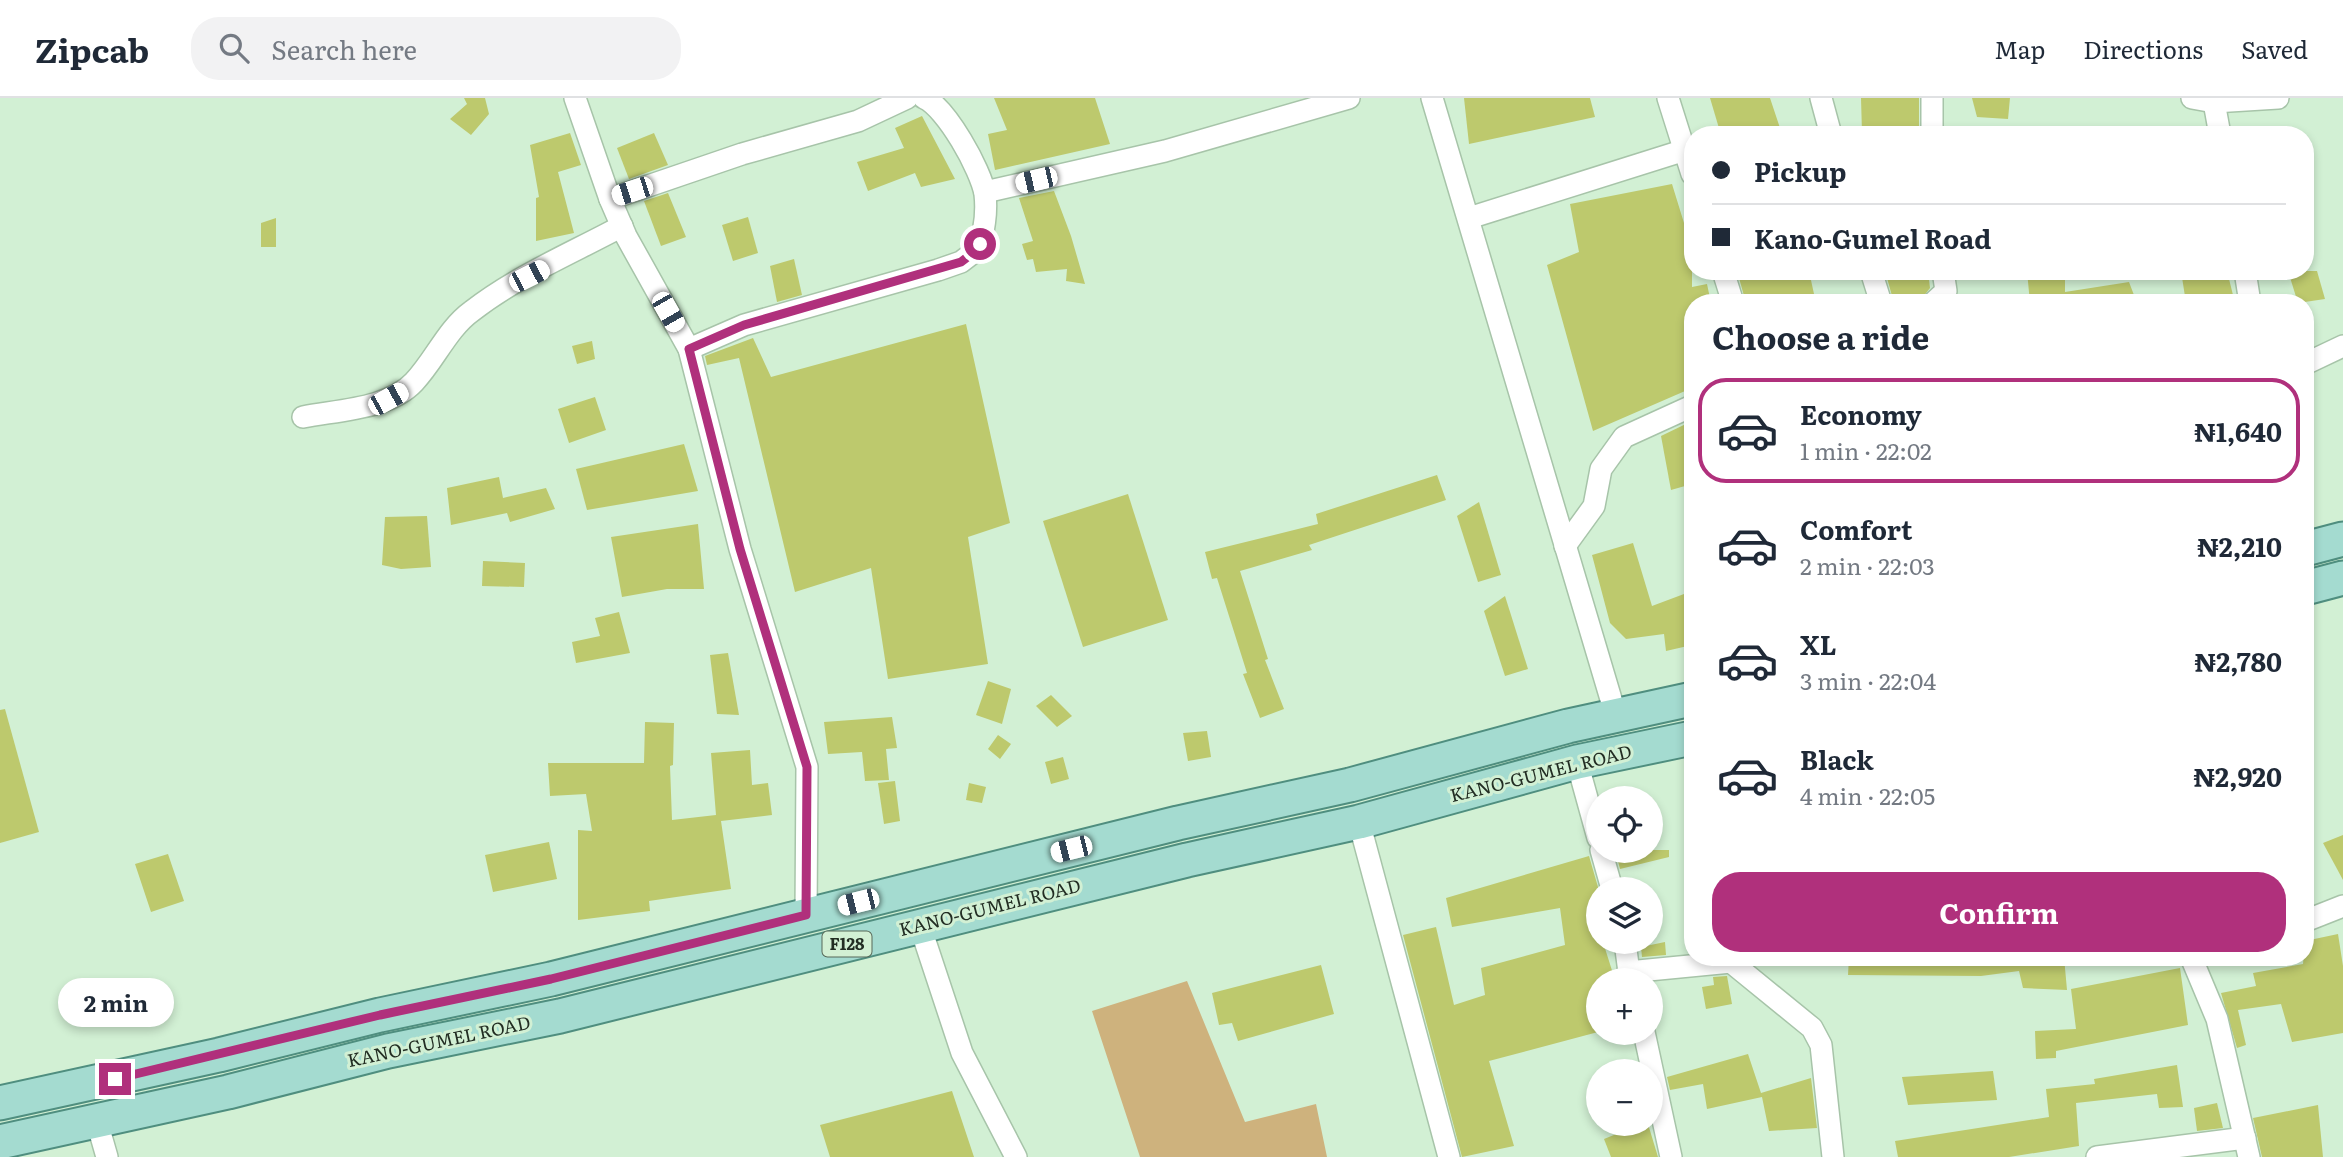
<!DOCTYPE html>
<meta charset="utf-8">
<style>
:root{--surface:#fff;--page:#f2f2f3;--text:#1f2937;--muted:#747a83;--line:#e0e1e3;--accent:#b0307c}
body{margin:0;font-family:Literata,serif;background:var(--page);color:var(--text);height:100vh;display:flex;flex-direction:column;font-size:26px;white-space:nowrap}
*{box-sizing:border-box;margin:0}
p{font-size:23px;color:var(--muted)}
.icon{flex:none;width:38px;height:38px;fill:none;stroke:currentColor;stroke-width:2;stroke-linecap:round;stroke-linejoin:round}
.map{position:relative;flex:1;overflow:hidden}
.panel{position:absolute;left:1684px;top:196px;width:630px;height:672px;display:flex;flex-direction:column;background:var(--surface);border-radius:28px;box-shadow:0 4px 10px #0003}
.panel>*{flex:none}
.hud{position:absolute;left:1684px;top:28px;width:630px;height:154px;border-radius:28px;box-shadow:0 4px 10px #0003;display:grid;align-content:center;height:154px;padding:0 28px;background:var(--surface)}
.fabs{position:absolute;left:1586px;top:688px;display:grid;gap:14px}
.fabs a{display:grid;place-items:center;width:77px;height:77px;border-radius:50%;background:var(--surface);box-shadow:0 4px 10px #0003;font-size:35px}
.end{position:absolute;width:32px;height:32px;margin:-16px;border:9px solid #b0307c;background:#fff;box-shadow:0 0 0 4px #fff}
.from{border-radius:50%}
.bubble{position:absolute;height:49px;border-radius:24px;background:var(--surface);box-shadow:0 4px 10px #0003;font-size:23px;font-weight:700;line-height:49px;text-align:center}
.car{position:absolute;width:21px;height:42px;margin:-21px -10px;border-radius:9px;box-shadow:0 0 5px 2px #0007;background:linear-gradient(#fff 24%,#345 0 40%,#fff 0 76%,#345 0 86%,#fff 0)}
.hud b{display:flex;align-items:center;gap:24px;height:66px;font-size:26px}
.hud b+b{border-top:2px solid var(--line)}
.hud i{width:18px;height:18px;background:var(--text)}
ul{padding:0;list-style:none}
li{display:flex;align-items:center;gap:21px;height:105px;margin:0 14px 10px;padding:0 14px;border:4px solid transparent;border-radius:28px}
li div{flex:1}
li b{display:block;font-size:26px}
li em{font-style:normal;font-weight:700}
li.on{border-color:var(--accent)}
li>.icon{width:63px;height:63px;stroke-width:1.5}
h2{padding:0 28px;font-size:32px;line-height:84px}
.cta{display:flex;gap:14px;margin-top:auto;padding:14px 28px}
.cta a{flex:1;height:80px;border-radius:28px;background:var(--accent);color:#fff;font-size:28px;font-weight:700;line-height:80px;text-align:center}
header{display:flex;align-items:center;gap:42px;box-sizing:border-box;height:98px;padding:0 35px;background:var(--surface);border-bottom:2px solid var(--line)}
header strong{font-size:33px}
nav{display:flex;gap:38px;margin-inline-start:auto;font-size:24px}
.search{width:490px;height:63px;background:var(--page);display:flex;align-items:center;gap:18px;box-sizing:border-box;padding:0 24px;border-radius:28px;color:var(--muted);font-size:26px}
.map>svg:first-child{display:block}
.green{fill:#ceb27d}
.building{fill:#bdc96d}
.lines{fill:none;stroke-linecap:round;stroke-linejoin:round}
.street-casing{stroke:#a7c4a9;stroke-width:24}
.primary-casing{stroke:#4f8e7f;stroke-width:37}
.street{stroke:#fff;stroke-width:21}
.primary{stroke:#a4dbd0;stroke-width:33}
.route{stroke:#b0307c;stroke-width:9}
.labels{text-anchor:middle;stroke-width:6;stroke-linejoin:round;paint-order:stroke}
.shield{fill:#d2f0d4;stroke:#576858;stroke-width:2}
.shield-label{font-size:16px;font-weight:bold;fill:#222d23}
.street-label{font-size:18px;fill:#222d23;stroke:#d2f0d4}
</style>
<header>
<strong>Zipcab</strong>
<div class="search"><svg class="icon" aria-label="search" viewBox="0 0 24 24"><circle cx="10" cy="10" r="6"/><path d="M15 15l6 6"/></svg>Search here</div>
<nav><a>Map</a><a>Directions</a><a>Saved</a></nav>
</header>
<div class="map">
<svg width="2343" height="1059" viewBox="0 0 2343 1059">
<rect width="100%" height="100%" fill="#d2f0d4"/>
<polygon class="green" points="1187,883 1245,1024 1316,1006 1327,1059 1140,1059 1092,913"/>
<g class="building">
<polygon points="464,0 485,0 489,16 471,37 450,21 467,6"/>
<polygon points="994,0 1095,0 1110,46 995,72 988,36 1007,32"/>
<polygon points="1464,0 1590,0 1595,19 1469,46"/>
<polygon points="1710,0 1770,0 1781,33 1721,37"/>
<polygon points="1861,0 1919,0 1919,37 1886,37 1886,32 1862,35"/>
<polygon points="1972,0 2010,0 2008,21 1977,19"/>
<polygon points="922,18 955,81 921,89 915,75 868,93 857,64 904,50 895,30"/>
<polygon points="570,35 581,67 558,74 574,135 536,143 536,100 539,99 530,47"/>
<polygon points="654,35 668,67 629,81 617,50"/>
<polygon points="1672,86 1692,151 1692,189 1707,186 1711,205 1692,205 1692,290 1593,333 1547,167 1579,154 1570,106"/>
<polygon points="1054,93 1071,138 1085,186 1066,183 1067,171 1036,174 1033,161 1027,162 1022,146 1033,143 1019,100"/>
<polygon points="668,95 686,139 661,148 644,103"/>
<polygon points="748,119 758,155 733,163 722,127"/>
<polygon points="276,120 276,149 261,149 261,125"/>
<polygon points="794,161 802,197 777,204 770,168"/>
<polygon points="1737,173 1809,173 1814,196 1786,205 1746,205"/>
<polygon points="1885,173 1928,173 1930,190 1920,203 1894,205"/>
<polygon points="2027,173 2065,173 2065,194 2129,184 2137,205 2030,205"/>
<polygon points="2181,173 2227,173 2235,205 2186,205"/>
<polygon points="2288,173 2317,173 2325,201 2298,205"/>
<polygon points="966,226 1010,425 968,439 988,566 888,581 871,470 795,494 739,260 707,267 705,258 753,240 771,279"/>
<polygon points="592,243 595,261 577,266 572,248"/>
<polygon points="595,299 606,332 569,345 558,311"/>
<polygon points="1692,323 1692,386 1671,392 1661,338"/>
<polygon points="684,346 698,393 587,412 576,371"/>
<polygon points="1437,377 1446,402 1309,447 1312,452 1240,473 1268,561 1265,562 1284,611 1260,620 1243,576 1247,575 1217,480 1212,481 1205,454 1318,426 1316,416"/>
<polygon points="499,379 503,400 546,390 555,411 510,424 507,415 451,427 447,390"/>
<polygon points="1128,396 1168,522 1083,549 1043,423"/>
<polygon points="1479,404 1501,477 1478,484 1457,418"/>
<polygon points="427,418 431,469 401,471 382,467 385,419"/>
<polygon points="698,426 704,491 667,491 622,499 611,439"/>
<polygon points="1633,445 1652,508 1692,493 1692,547 1666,553 1664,536 1626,541 1610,525 1592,457"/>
<polygon points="483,463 525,465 524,489 482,488"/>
<polygon points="1505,498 1528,571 1505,578 1484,513"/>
<polygon points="619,514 630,555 576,565 572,544 600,538 595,520"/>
<polygon points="728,555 739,617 717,616 710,557"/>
<polygon points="988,583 1011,591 1002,626 976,617"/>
<polygon points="1051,597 1072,618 1057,629 1036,608"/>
<polygon points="5,611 39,734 0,745 0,612"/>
<polygon points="892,619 897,650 886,651 889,682 865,683 862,654 828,656 824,624"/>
<polygon points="645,624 674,625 673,667 670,668 672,722 716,717 711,655 750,652 752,687 768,685 772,717 721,723 731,791 649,803 650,813 578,822 578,732 592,733 586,696 550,698 548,665 644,665"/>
<polygon points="1207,633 1211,659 1188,663 1183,635"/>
<polygon points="998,637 1011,646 1000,661 988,651"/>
<polygon points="1063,659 1069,681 1051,686 1045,664"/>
<polygon points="895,683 900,723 884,726 878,685"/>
<polygon points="969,685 986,689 982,705 966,702"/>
<polygon points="2343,737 2343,782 2323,745"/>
<polygon points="549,744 557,781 493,794 485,757"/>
<polygon points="1615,752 1669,752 1669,759 1620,771"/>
<polygon points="168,756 184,803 151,814 135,766"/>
<polygon points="1589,758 1598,789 1598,844 1603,844 1615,882 1598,882 1598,934 1489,963 1514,1048 1462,1059 1403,837 1436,829 1454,907 1485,897 1481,870 1565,847 1560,810 1452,829 1446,800"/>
<polygon points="2338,836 2343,868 2343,935 2292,944 2281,906 2238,912 2246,947 2237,950 2221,895 2256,888 2253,875 2303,866 2305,843"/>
<polygon points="1665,844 1666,857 1642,859 1641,849"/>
<polygon points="1849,859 2064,859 2067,892 2023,890 2019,873 1981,878 1848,877"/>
<polygon points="1321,867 1334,916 1238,943 1232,925 1219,927 1212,895"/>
<polygon points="2180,870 2188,927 2056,953 2056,960 2036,961 2035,933 2076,931 2071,891"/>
<polygon points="1727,878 1732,906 1706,911 1702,889 1714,887 1713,879"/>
<polygon points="1748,956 1761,995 1811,980 1817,1030 1769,1033 1762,999 1707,1011 1703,986 1670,992 1667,979"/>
<polygon points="2177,967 2183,1009 2159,1010 2157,996 2076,1005 2079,1048 2009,1059 1898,1059 1895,1043 2049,1019 2046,991 2095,986 2094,981"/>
<polygon points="1993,973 1997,1002 1908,1007 1902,979"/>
<polygon points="952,993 974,1059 830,1059 820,1027"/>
<polygon points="2217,1005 2223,1030 2197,1033 2194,1010"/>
<polygon points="2318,1007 2323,1059 2262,1059 2253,1020"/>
<polygon points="1641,1026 1648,1026 1658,1059 1611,1059 1604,1041"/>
</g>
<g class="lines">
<defs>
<g id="street">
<polyline points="575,0 610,101 626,138 689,251 740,451 807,669 806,817"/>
<polyline points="1432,0 1616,618"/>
<polyline points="1668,0 1692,76"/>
<polyline points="1821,0 1831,37"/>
<polyline points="2192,0 2214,4 2278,0"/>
<polyline points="2214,4 2220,37"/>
<polyline points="1932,37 1932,0"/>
<polyline points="985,94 1165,53 1349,0"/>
<polyline points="610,101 742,56 858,23 907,0"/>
<polyline points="1469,120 1685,52"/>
<polyline points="1723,173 1733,205"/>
<polyline points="1871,173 1881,205"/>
<polyline points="2245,173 2250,205"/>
<polyline points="1933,205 1946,193 1943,173"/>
<path d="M689 251 744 227 938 172 961 164 978 151C984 135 987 114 985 96 981 72 946 9 924 0"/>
<polyline points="2305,266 2343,248"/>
<path d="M303 319C338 312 389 311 414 284 435 262 447 231 472 213 517 178 572 155 622 128"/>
<polyline points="1565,448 1594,408 1601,371 1624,339 1692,308"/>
<polyline points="1577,664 1598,740"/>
<polyline points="1359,724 1449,1059"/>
<polyline points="1601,752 1612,791"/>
<polyline points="2305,823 2343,808"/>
<polyline points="920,828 962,955 1016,1059"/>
<polyline points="1625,844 1630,882"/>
<polyline points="2191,859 2217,921 2249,1059"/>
<polyline points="1628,874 1731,864 1812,930 1821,947 1833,1059"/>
<polyline points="1644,934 1671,1059"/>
<polyline points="97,1024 107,1059"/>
<polyline points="2097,1059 2245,1040"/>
</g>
<g id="primary">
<polyline points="2305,451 2343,441"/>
<polyline points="2305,490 2343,480"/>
<polyline points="0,1005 219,957 380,917 551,881 1178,725 1350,687 1568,628 1692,601"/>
<polyline points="0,1044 228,994 388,953 560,918 1187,762 1359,724 1577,664 1692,640"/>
</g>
</defs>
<use href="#street" class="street-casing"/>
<use href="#primary" class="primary-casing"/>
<use href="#street" class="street"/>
<use href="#primary" class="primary"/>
</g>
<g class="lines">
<polyline class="route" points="115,981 380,917 551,881 806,817 807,669 740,451 689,251 744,227 961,164 978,151 980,146"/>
</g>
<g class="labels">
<rect class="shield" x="822.5" y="833.5" width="49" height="25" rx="5"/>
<g class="shield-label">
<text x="847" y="852">F128</text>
</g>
<g class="street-label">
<text transform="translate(1541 676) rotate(-14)" y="6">KANO-GUMEL ROAD</text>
<text transform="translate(990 810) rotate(-14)" y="6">KANO-GUMEL ROAD</text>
<text transform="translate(439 944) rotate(-12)" y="6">KANO-GUMEL ROAD</text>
</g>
</g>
</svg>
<div class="fabs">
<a><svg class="icon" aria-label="locate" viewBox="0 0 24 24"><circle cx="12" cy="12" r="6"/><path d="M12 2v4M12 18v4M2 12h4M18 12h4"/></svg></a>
<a><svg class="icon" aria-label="layers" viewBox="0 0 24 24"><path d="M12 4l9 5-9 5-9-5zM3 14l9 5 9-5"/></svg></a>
<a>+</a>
<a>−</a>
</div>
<i class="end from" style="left:980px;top:146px"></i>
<i class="end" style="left:115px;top:981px"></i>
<div class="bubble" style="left:58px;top:880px;width:116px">2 min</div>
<i class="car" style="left:1036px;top:82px;rotate:257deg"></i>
<i class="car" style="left:632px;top:93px;rotate:252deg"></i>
<i class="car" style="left:529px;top:178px;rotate:63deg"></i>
<i class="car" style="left:668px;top:214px;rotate:150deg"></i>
<i class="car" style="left:388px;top:301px;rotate:61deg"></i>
<i class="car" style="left:1071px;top:751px;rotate:256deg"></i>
<i class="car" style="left:858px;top:804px;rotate:256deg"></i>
<div class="hud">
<b><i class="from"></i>Pickup</b>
<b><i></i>Kano-Gumel Road</b>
</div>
<section class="panel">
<h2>Choose a ride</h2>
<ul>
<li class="on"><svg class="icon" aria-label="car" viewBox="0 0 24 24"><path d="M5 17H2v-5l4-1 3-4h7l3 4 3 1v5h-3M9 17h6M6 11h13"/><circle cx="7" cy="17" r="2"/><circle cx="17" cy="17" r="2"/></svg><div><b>Economy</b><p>1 min · 22:02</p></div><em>₦1,640</em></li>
<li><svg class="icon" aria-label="car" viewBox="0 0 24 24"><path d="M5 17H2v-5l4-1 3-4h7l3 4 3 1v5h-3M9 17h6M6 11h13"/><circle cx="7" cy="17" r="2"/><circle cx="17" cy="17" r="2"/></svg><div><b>Comfort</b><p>2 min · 22:03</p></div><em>₦2,210</em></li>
<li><svg class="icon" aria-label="car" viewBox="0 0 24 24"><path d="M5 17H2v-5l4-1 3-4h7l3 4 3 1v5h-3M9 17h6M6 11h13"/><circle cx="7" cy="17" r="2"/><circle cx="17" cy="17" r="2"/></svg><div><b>XL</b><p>3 min · 22:04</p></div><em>₦2,780</em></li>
<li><svg class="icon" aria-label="car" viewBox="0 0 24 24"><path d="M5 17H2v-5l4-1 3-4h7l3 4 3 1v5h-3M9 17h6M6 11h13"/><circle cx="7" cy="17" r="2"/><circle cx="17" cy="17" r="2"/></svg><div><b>Black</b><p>4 min · 22:05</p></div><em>₦2,920</em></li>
</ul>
<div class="cta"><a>Confirm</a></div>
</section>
</div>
